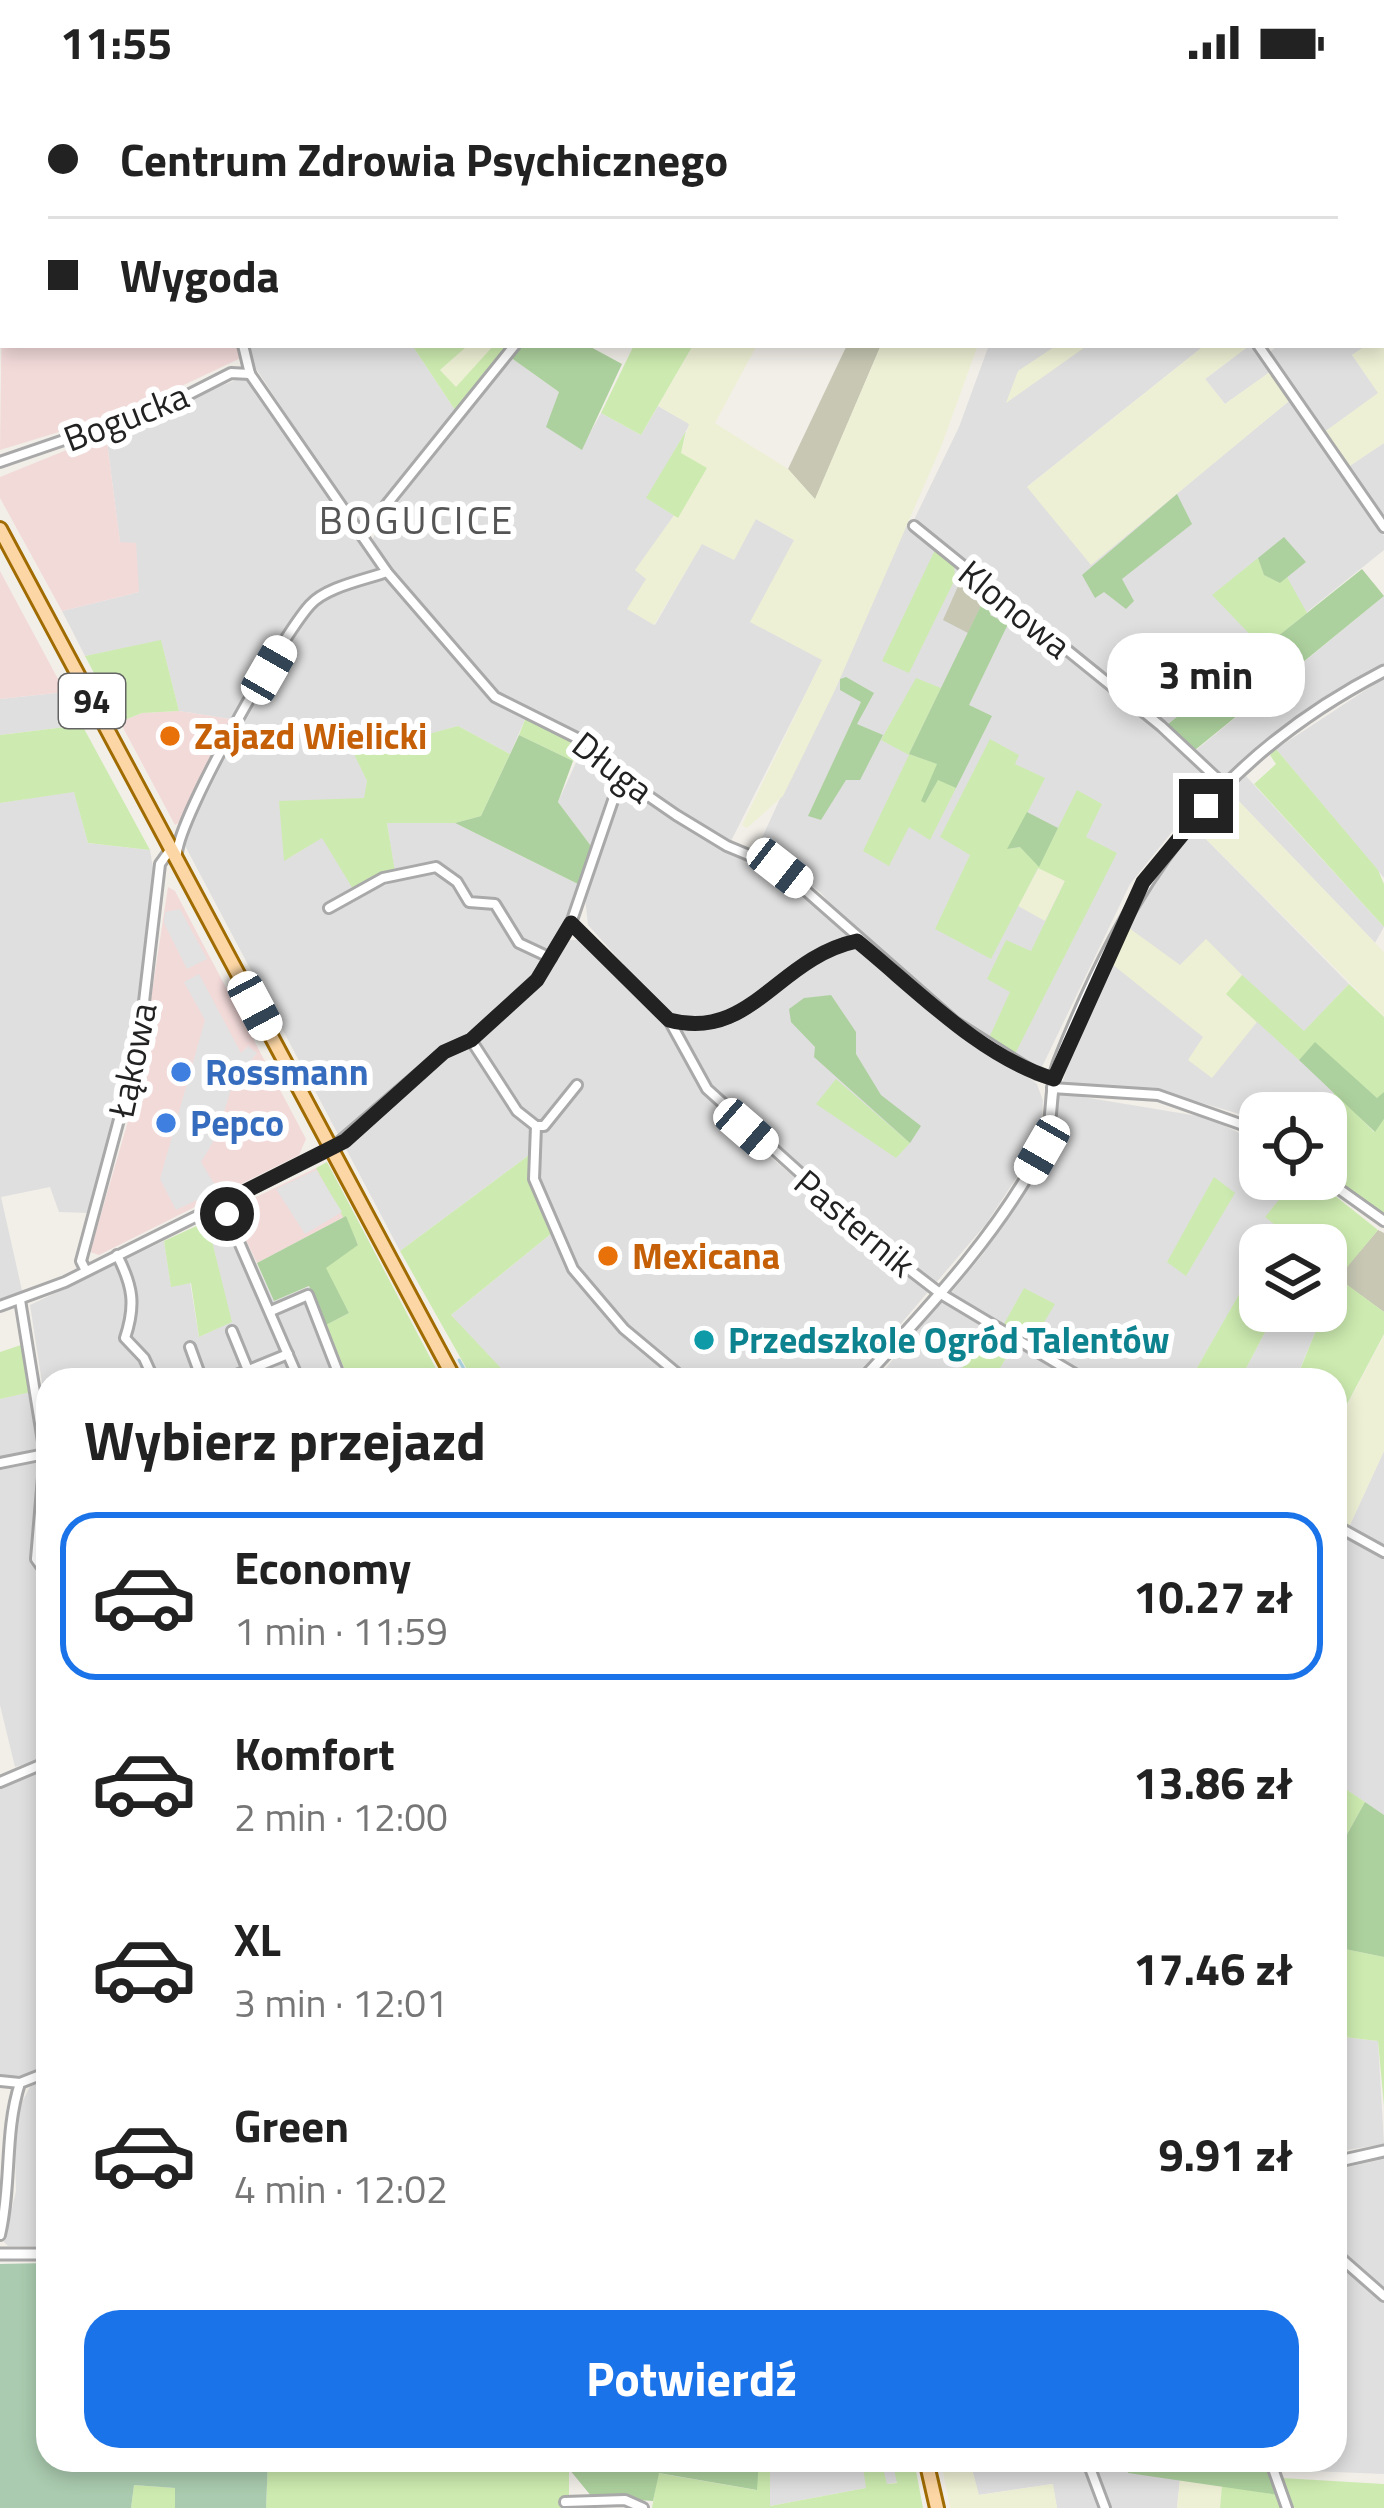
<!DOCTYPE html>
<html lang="pl">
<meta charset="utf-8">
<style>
:root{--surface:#fff;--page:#f6f6f6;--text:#222;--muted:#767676;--line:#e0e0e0;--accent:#1a73e8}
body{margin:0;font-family:"Titillium Web",sans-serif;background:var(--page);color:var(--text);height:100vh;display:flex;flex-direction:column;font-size:45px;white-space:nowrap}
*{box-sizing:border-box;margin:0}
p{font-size:39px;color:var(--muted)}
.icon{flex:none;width:66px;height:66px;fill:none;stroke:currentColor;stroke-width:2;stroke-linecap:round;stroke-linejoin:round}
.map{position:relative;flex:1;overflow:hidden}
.sheet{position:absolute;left:36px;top:1284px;width:1311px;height:1104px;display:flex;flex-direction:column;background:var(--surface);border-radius:36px;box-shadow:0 6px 18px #0003}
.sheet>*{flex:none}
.top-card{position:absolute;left:0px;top:0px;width:1386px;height:264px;box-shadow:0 6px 18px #0003;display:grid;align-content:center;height:264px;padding:0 48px;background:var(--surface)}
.controls{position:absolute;left:1239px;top:1008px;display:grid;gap:24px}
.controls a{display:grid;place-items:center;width:108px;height:108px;border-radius:24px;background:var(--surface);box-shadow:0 6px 18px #0003;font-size:60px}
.end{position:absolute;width:54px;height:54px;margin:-27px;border:15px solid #222;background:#fff;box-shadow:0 0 0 6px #fff}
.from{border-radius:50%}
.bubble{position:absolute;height:84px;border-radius:36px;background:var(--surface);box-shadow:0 6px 18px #0003;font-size:39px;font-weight:700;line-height:84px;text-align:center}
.car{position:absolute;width:36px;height:72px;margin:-36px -18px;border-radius:15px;box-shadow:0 0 9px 3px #0007;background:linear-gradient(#fff 24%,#345 0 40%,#fff 0 76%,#345 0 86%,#fff 0)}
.top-card b{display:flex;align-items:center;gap:42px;height:114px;font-size:45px}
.top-card b+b{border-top:3px solid var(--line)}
.top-card i{width:30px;height:30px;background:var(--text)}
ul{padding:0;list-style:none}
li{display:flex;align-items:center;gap:36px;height:168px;margin:0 24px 18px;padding:0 24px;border:6px solid transparent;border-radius:36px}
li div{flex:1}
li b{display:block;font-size:45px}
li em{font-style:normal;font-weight:700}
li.selected{border-color:var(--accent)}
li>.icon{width:108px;height:108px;stroke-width:1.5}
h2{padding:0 48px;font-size:54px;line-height:144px}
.action{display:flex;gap:24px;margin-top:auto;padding:24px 48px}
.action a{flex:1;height:138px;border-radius:36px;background:var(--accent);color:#fff;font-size:48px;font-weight:700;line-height:138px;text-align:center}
.status{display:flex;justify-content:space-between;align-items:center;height:84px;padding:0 60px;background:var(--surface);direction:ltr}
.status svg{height:33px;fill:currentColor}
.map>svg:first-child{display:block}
.residential{fill:#e0dfdf}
.commercial{fill:#f2dad9}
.construction{fill:#c7c7b4}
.farmland{fill:#eef0d5}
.grass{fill:#cdebb0}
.forest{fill:#add19e}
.cemetery{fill:#aacbaf}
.parking{fill:#e2e2e2}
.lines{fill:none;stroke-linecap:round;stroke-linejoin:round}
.stream{stroke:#aad3df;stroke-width:3}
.minor-casing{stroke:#a9a9a9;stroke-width:14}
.tertiary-casing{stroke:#a9a9a9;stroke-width:15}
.primary-casing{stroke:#a06b00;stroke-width:18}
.minor{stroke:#fff;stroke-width:8}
.tertiary{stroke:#fff;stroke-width:9}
.primary{stroke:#fcd6a4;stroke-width:12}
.rail{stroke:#707070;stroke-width:3;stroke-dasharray:24 24;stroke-linecap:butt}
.route{stroke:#222;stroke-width:15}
.food-dot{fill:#e8710a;stroke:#fff;stroke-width:4.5}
.shop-dot{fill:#3f7fe0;stroke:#fff;stroke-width:4.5}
.culture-dot{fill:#0f9aa8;stroke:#fff;stroke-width:4.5}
.labels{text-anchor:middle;stroke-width:12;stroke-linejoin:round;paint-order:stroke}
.shield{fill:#fff;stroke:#646464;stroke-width:3}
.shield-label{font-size:33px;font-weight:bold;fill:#222}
.street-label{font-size:36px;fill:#222;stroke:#fff}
.food-label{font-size:36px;font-weight:bold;fill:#c56008;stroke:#fff;text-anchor:start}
.shop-label{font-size:36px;font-weight:bold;fill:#366cbe;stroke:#fff;text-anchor:start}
.culture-label{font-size:36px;font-weight:bold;fill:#0d838f;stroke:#fff;text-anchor:start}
.neighbourhood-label{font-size:39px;letter-spacing:3px;fill:#555;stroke:#fff}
</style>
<div class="status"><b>11:55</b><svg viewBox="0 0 49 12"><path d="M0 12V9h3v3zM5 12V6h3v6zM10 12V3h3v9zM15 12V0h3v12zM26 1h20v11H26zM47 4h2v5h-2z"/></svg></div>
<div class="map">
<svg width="1384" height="2424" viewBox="0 0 1384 2424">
<rect width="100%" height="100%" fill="#f2efe9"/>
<g class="residential">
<polygon points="1078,0 1384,0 1384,250 1383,3"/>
<polygon points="247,261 412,261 455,326 374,428 357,437 255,283"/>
<polygon points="989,261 1205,261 1028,402 1091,480 1289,317 1384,452 1384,466 1169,639 1196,666 1384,512 1384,579 1303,627 1225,692 1176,743 1130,800 1041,985 950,927 861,854 820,808 777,776 755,769 906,441 911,442 959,343"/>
<polygon points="1250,261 1270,288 1225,320 1205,295"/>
<polygon points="1278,261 1367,261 1352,271 1379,309 1323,349 1270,268"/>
<polygon points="510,273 559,308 581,365 601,329 641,351 658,322 690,340 647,414 678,434 636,485 646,494 655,541 702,459 756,435 794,456 823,575 730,759 655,713 589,652 497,609 376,469 373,454 380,441"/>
<polygon points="238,295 251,297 269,317 378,487 326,504 304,519 236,636 179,627 161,557 85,572 62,527 139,508 120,459 106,350"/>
<polygon points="1384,359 1384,436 1348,383"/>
<polygon points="385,493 478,604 526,633 510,670 458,642 355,671 367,697 365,714 286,776 322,753 358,812 396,797 387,739 455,739 578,800 565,843 536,892 340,1054 183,758 240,643 312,525 351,503"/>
<polygon points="1384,594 1384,794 1276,665"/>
<polygon points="65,608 82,641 0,651 0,615"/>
<polygon points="584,661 611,699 591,762 558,718"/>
<polygon points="1245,691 1384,843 1375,859 1229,707"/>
<polygon points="621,701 733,770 779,788 848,853 809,869 727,933 670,932 588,841 585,813"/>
<polygon points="74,707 88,759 150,766 155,796 140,941 89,1129 59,1128 50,1103 1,1113 23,1211 0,1217 0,719"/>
<polygon points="1195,744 1349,900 1304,948 1242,892 1227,910 1335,1008 1320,1029 1260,1029 1260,1042 1243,1031 1161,1007 1062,999 1079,950 1153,794"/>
<polygon points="566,856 585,856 666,937 706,1009 766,1069 928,1208 853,1296 692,1296 630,1243 581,1187 556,1143 534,1079 543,1044 518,1023 476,959 545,891"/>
<polygon points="855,861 1037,1000 1043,1017 1041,1056 986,1140 935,1200 739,1032 696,981 679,949 681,943 711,946 736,938 774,902 813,876"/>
<polygon points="468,963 513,1029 534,1046 529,1071 400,1167 345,1063 447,971"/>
<polygon points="1059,1009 1210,1034 1260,1060 1260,1095 1296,1095 1266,1133 1301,1161 1260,1161 1260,1217 1241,1208 1190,1296 1096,1296 951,1209 984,1169 1048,1062"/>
<polygon points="231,1125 274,1217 310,1202 349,1296 48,1296 48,1338 30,1221 164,1157 171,1202 190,1198 199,1253 231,1238 207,1137"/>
<polygon points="552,1149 582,1205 679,1296 512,1296 465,1248 451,1231"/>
<polygon points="943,1215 990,1243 954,1296 876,1296"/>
<polygon points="1276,1227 1324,1227 1297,1292 1302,1296 1240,1296"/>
<polygon points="1015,1259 1076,1296 993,1296"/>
<polygon points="33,1307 41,1378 30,1480 48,1497 48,1585 42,1675 15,1683 0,1621 0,1315"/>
<polygon points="1384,1367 1384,1464 1349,1443"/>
<polygon points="1335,1444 1384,1474 1384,1731 1335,1698"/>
<polygon points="48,1681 48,1986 10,1993 0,1991 0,1702"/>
<polygon points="1344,1953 1378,1957 1384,2060 1335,2068 1335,1996 1345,1995"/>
<polygon points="48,1993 48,2162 8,2162 4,2158 16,2107 14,2033 30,2003"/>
<polygon points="1384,2075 1384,2205 1335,2163 1343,2160 1335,2136 1335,2086"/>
<polygon points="1335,2176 1384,2218 1384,2390 1285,2386 1276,2376 1335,2376"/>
<polygon points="770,2376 892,2376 898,2398 770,2422"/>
<polygon points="941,2376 1084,2376 1101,2424 1057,2424 1052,2400 978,2411 971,2381 942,2383"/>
<polygon points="1091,2376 1128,2376 1129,2389 1180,2395 1177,2424 1108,2424"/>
</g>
<g class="commercial">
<polygon points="3,135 3,261 238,261 243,273 131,326 0,366"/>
<polygon points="106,350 120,458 136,459 139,508 62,527 0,414 0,393"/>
<polygon points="0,487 65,608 0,615"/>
<polygon points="179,627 236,636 183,736 175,741 120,638 142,629"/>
<polygon points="168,803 175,807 306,1055 299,1071 99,1171 90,1168 137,1006"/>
<polygon points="316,1084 346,1132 257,1179 231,1125"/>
</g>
<g class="construction">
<polygon points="847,261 881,261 815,416 788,385"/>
<polygon points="971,493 988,507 968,549 943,536 959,500"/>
<polygon points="1378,1146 1384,1149 1384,1228 1337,1194"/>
</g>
<g class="farmland">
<polygon points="1384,250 1384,359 1348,383 1323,349 1378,309 1352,271 1367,261 1383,261"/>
<polygon points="468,261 494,261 456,304 440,286"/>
<polygon points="693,261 757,261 715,339 788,385 815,415 881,261 978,261 941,363 835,606 783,712 747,744 742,741 822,576 750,538 794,456 756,435 734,476 702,460 654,541 627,525 646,495 635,486 707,385 681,369 689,340 658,322"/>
<polygon points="1057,261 1088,261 1006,319 1018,287"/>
<polygon points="1205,261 1250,261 1205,295 1225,320 1270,288 1289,317 1091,481 1027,403"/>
<polygon points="1229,707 1384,868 1384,933 1195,744"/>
<polygon points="1039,783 1065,797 1045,837 1018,822"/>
<polygon points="1129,844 1180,881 1206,855 1242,891 1227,911 1257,938 1212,994 1188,976 1203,953 1112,880"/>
<polygon points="1384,1251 1384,1367 1349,1443 1335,1434 1335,1344"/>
<polygon points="971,2381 979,2411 1053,2400 1057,2424 950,2424 942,2383"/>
<polygon points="1180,2395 1222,2401 1220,2424 1177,2424"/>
</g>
<g class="grass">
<polygon points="412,261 466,263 440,286 456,303 494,261 513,261 455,326"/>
<polygon points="634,261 693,261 641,351 601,329"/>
<polygon points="686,347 681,369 707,384 678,434 646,414"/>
<polygon points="935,466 954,480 955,495 909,589 882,577"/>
<polygon points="1258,474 1264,491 1280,499 1287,493 1307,529 1263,564 1212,511"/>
<polygon points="161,556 179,627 142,629 120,638 85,572"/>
<polygon points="916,594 941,604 909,670 938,680 926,718 938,695 956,704 930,756 909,743 889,782 863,767 909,671 881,656"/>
<polygon points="526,633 584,661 573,677 519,651"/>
<polygon points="82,641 150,766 88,759 74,708 0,719 0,651"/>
<polygon points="458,642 510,670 481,732 455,739 387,739 395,788 353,805 322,754 284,777 279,717 364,714 367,697 354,670"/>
<polygon points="990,655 1019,671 1015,680 1045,694 1009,765 1020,763 1039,782 1077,706 1102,720 1086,753 1117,769 1015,970 989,954 1010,908 987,895 1006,856 1031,867 1065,797 1038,784 991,875 935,845 970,771 940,753"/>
<polygon points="1276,665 1378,786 1384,800 1384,843 1254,700 1276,680 1270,671"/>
<polygon points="1242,891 1304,947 1349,900 1384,933 1384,1008 1378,1015 1315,959 1299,976 1226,910"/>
<polygon points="836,995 910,1059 896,1074 816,1020"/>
<polygon points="1335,1008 1374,1048 1384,1035 1384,1130 1355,1117 1326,1089 1326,1029 1320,1029"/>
<polygon points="529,1071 530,1094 552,1149 451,1231 512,1296 473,1296 400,1167"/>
<polygon points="327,1078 442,1296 349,1296 326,1241 349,1229 325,1184 358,1160 316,1084"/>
<polygon points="1214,1093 1235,1109 1186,1192 1167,1178"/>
<polygon points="1296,1095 1314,1095 1378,1146 1338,1194 1384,1228 1384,1250 1346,1322 1335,1316 1335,1296 1297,1293 1337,1195 1326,1184 1326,1161 1301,1161 1265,1133"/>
<polygon points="207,1137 232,1238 199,1253 191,1199 171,1203 164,1157"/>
<polygon points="1024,1204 1055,1220 1033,1257 1004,1240"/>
<polygon points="1241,1207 1260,1217 1260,1227 1276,1227 1240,1296 1190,1296"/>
<polygon points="990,1243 1015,1259 993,1296 954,1296"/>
<polygon points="24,1260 31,1308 0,1315 0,1268"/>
<polygon points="1335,1698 1365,1718 1335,1772"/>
<polygon points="1335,1863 1384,1873 1384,2022 1378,1957 1344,1953 1343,1947 1335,1945"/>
<polygon points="268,2376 569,2376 569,2424 266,2424"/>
<polygon points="759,2376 770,2376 770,2422 866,2404 862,2376 881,2376 887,2400 897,2399 892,2376 914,2376 923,2424 652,2424 658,2389 756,2406"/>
<polygon points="1282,2394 1384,2400 1384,2424 1291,2424"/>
<polygon points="134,2401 175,2404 175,2424 131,2424"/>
<polygon points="1222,2401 1278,2411 1283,2424 1220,2424"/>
</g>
<g class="forest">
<polygon points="522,261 587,261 622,280 582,366 546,343 559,308 510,273"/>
<polygon points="1177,410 1192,440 1122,495 1134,517 1126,525 1104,508 1095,514 1082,491"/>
<polygon points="1284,453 1306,478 1280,499 1264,491 1258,474"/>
<polygon points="1362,485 1384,512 1195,666 1168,640"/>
<polygon points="988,507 998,515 990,531 1008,540 969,621 992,632 956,704 938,696 925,719 921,717 937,680 909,670"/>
<polygon points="846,593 874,609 857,640 883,651 860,696 846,696 821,736 808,732 861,618 840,606 840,595"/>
<polygon points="519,651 573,677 558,718 591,762 578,800 455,739 481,732"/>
<polygon points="1027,728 1058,744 1039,783 1020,763 1007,765"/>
<polygon points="831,911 856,948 856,970 881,1011 921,1042 910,1059 814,973 815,963 791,938 789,925 804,914"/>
<polygon points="1315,958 1377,1014 1384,1008 1384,1035 1375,1048 1299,976"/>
<polygon points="346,1132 358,1161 326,1184 349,1229 326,1241 309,1202 274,1217 257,1179"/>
<polygon points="1365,1718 1384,1731 1384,1873 1335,1863 1335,1772"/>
<polygon points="569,2376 759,2376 757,2406 659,2389 653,2417 592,2413 569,2385"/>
<polygon points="1128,2376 1266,2376 1278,2411 1128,2389"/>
</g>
<polygon class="cemetery" points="48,2179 48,2376 268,2376 266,2424 175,2424 175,2404 134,2401 131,2424 0,2424 0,2180"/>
<g class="parking">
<polygon points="180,825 207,875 187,885 164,839 165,828"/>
<polygon points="199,890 241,969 248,962 257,969 233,999 216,1053 201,1078 218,1106 176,1126 160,1095 205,936 184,898"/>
<polygon points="316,1086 342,1128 305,1150 276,1105"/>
</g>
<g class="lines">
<polyline class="stream" points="459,1276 470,1296"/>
<defs>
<g id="minor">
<polyline points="174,0 179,3"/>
<polyline points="81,3 92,0"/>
<polyline points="185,3 186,0"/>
<polyline points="793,3 797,0"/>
<polyline points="0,47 3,45"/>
<polyline points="243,261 250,290"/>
<polyline points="1258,261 1384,443"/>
<polyline points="250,290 387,488 495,613 587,659 621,693 676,731 727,762 780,784 955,938 1037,990 1054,995"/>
<polyline points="0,378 172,319 231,289 250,290"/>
<polyline points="914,442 1161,642 1225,702"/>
<polyline points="357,447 379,430 515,261"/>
<path d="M177 769C180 731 281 553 310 521 326 503 364 496 387 488"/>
<polyline points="329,824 383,794 436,783 457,798 469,818 495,820 519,859 551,874"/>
<path d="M571 839 669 936C753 958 776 874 855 857"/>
<polyline points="669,936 707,1005 893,1173 941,1210 1085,1296"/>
<polyline points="471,956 517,1027 536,1042 534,1095 573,1185 624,1245 685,1296"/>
<polyline points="1052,1004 1158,1011 1260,1047"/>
<polyline points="536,1042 544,1042 577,1001"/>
<polyline points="1325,1095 1384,1137"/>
<polyline points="222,1119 299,1296"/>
<path d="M117 1171C133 1202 136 1221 125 1254L144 1274 154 1296"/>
<polyline points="86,1187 81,1177 139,961 160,780 170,766"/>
<polyline points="20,1216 45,1370 36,1475 48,1491"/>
<polyline points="0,1222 65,1198 331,1065 444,968 471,956 537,895 571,839 621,693"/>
<polyline points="271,1227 308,1211 341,1296"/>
<polyline points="232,1247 252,1296"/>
<polyline points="190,1263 202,1296"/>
<polyline points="224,1296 288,1270"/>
<polyline points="0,1379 45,1370"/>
<polyline points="1335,1441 1384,1468"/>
<polyline points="48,1647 48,1693"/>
<polyline points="0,1698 45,1679"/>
<polyline points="0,1997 20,1999"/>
<path d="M0 2151C12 2100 4 2049 20 1999L48 1988"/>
<polyline points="1335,2169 1384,2212"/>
<polyline points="1087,2376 1105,2424"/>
<polyline points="1270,2376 1287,2424"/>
<polyline points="565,2418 625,2416 643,2424"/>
</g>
<g id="tertiary">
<path d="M862 1296C927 1225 997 1152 1042 1066 1055 1039 1048 1005 1059 977 1129 800 1211 676 1384 587"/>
<polyline points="1335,2078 1384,2067"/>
<polyline points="0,2170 48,2170"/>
</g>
<g id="primary">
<polyline points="0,445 455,1296"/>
<polyline points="926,2376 937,2424"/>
</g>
</defs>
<use href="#minor" class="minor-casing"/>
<use href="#tertiary" class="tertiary-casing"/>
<use href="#primary" class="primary-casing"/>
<use href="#minor" class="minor"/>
<use href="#tertiary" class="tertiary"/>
<use href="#primary" class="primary"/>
<polyline class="rail" points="0,1 0,0"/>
</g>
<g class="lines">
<path class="route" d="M227 1130 222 1119 345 1057 444 968 471 956 537 896 571 839 669 936C751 958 777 874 857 857 915 904 980 973 1054 995L1143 798 1206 722"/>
</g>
<g class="food-dot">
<circle cx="170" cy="652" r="12"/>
<circle cx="608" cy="1172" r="12"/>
</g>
<g class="shop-dot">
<circle cx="181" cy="988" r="12"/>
<circle cx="166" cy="1039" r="12"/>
</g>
<circle class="culture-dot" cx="704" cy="1256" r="12"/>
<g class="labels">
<rect class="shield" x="59" y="590" width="66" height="54" rx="9"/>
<g class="shield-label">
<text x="92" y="629">94</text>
</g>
<g class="street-label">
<text transform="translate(126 333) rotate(-21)" y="13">Bogucka</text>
<text transform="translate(1015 525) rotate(39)" y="13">Klonowa</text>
<text transform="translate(613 683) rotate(38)" y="13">Długa</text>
<text transform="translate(132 976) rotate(-78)" y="13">Łąkowa</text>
<text transform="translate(855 1139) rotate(40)" y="13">Pasternik</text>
</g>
<g class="food-label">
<text x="194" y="665">Zajazd Wielicki</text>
<text x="632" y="1185">Mexicana</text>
</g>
<g class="shop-label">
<text x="205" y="1001">Rossmann</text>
<text x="190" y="1052">Pepco</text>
</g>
<g class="culture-label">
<text x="728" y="1269">Przedszkole Ogród Talentów</text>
</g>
<g class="neighbourhood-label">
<text x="417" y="450">BOGUCICE</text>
</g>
</g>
</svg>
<div class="controls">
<a><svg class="icon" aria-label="locate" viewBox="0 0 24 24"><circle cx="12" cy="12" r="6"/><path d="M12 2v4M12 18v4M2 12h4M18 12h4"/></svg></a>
<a><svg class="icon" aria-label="layers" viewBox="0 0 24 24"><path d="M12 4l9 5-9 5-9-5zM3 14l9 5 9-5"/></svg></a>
</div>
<i class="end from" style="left:227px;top:1130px"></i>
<i class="end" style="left:1206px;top:722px"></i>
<div class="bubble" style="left:1107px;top:549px;width:198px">3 min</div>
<i class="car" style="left:269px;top:586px;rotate:30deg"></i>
<i class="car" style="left:780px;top:784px;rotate:128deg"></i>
<i class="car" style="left:255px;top:922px;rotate:152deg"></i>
<i class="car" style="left:746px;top:1045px;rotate:131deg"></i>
<i class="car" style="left:1042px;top:1066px;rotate:210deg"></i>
<div class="top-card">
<b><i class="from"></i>Centrum Zdrowia Psychicznego</b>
<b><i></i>Wygoda</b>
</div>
<section class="sheet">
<h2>Wybierz przejazd</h2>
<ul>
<li class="selected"><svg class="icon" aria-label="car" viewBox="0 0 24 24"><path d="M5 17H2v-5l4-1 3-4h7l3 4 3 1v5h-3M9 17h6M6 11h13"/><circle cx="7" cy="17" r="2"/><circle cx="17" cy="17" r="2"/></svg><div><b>Economy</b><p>1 min · 11:59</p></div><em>10.27 zł</em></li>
<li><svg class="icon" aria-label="car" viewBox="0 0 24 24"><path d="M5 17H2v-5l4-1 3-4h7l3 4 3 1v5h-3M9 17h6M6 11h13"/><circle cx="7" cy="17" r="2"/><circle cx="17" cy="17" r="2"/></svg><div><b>Komfort</b><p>2 min · 12:00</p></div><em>13.86 zł</em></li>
<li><svg class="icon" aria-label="car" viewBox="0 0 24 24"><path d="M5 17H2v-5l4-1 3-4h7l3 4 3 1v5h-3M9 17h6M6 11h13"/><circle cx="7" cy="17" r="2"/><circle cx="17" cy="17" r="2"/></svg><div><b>XL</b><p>3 min · 12:01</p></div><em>17.46 zł</em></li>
<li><svg class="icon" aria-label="car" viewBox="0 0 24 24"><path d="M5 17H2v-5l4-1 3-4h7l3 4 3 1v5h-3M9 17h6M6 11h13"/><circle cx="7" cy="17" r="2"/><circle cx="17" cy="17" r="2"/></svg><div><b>Green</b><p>4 min · 12:02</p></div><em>9.91 zł</em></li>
</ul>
<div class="action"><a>Potwierdź</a></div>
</section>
</div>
